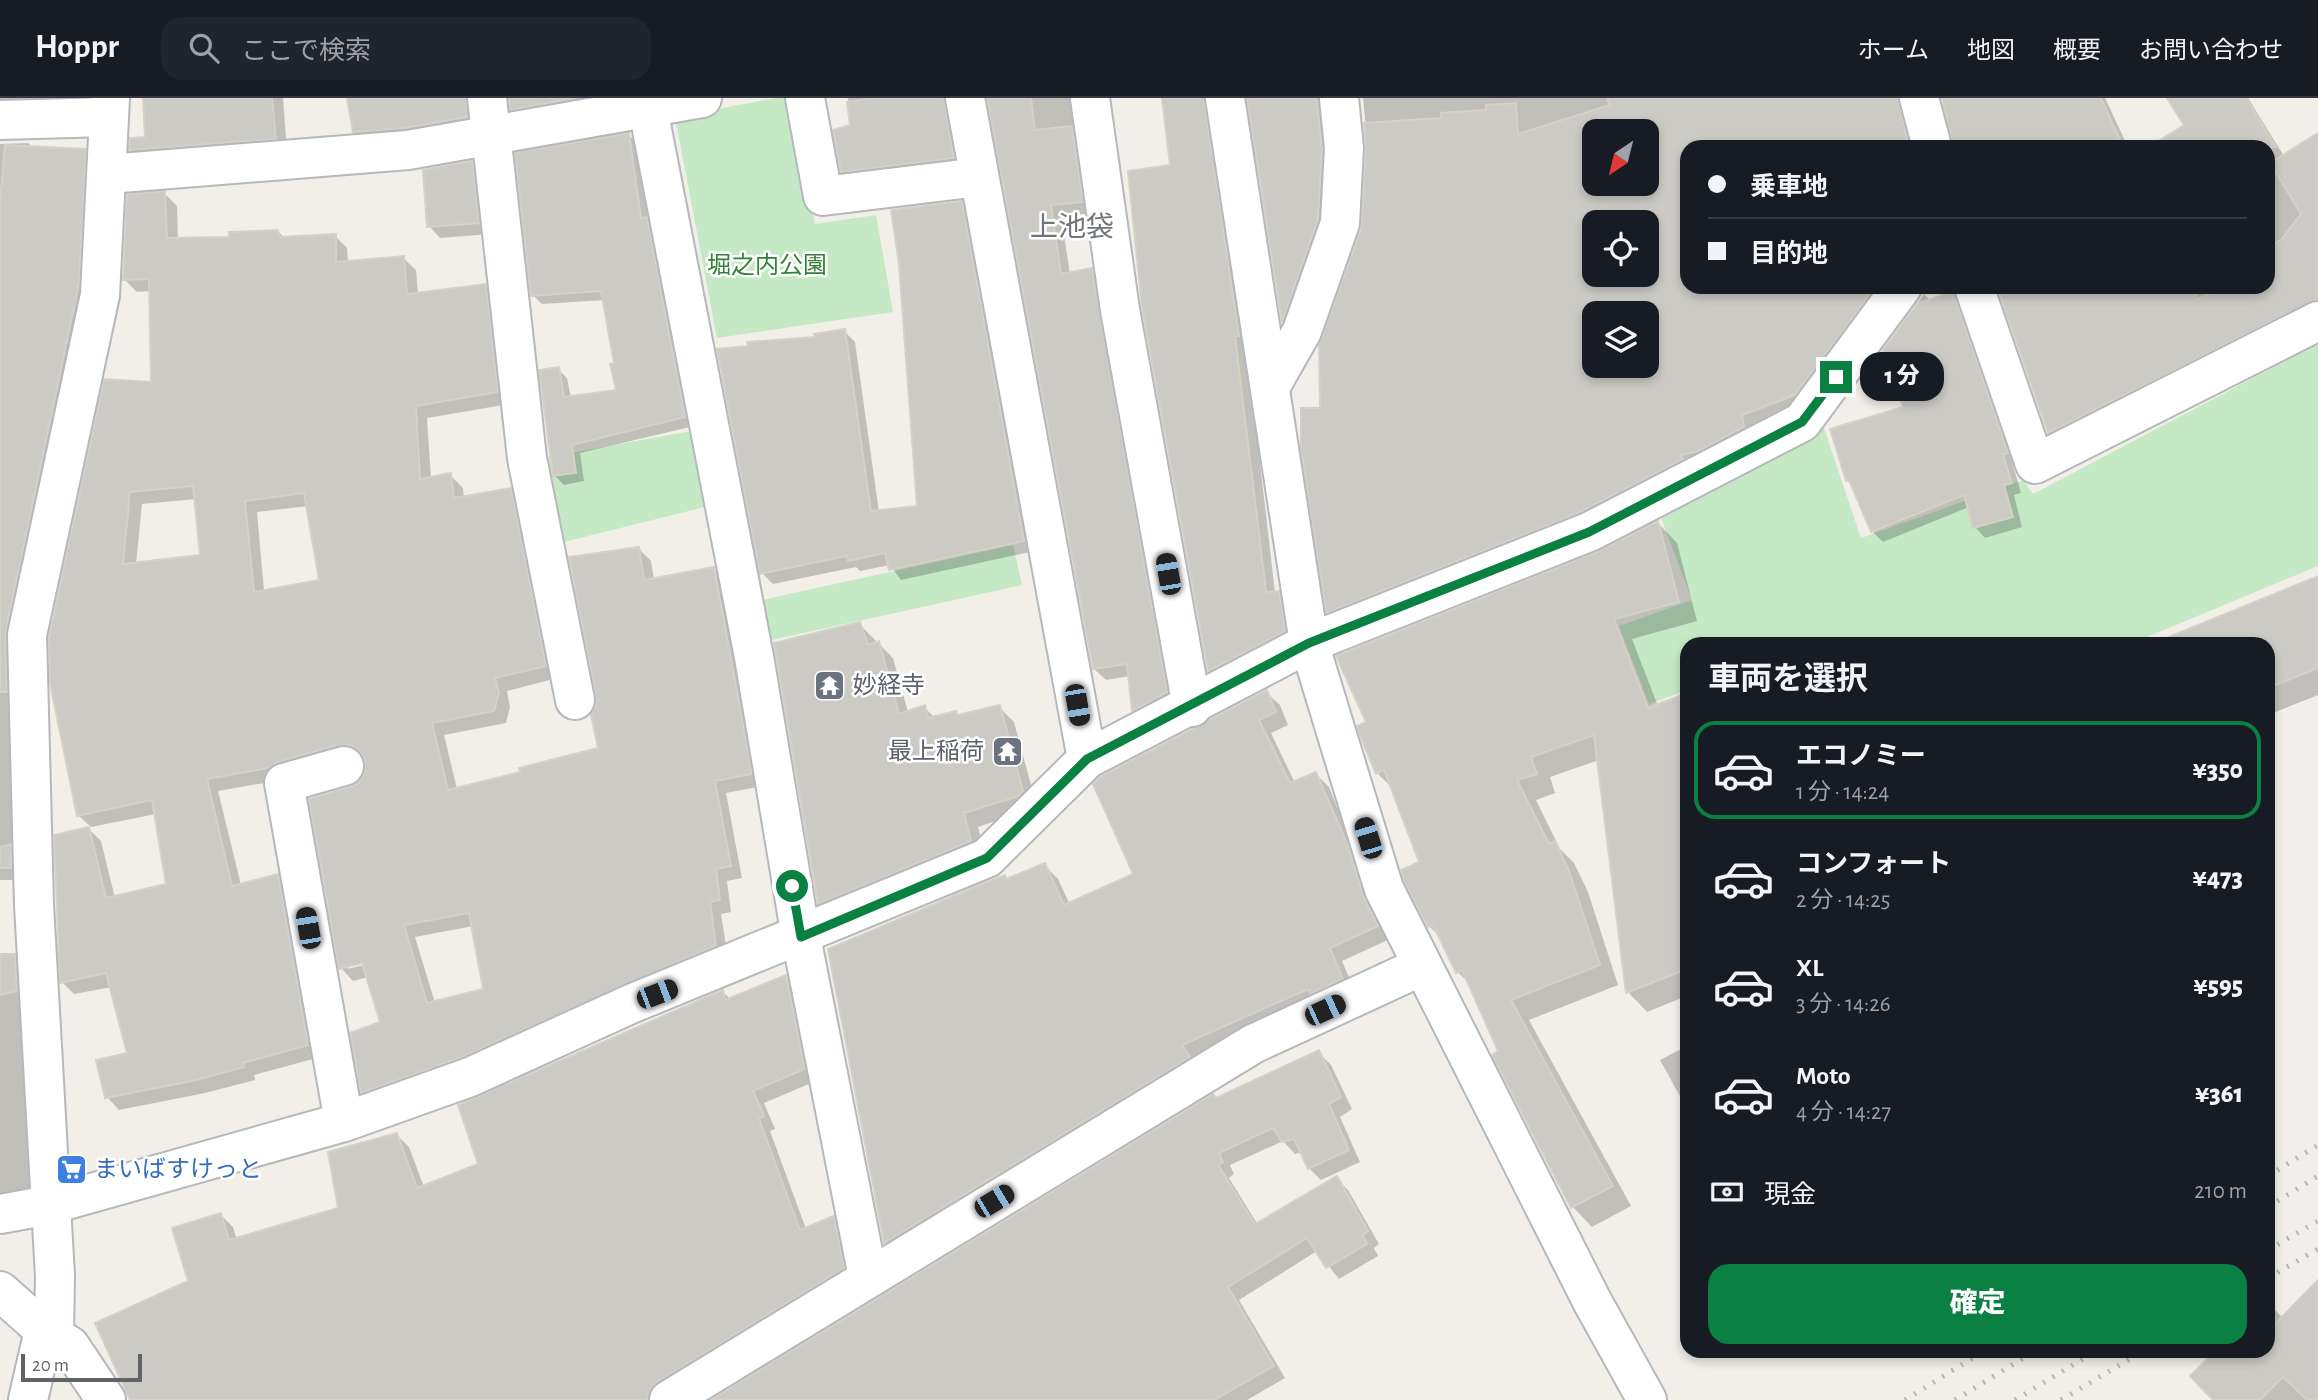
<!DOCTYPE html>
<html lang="ja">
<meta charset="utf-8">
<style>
:root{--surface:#171b24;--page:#20242c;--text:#f1f3f6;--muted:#9ea1a6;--line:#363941;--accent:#0b8043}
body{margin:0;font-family:"Alegreya Sans","Noto Sans JP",sans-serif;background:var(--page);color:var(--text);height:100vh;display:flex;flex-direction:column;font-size:26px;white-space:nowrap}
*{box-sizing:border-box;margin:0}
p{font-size:23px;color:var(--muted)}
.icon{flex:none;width:38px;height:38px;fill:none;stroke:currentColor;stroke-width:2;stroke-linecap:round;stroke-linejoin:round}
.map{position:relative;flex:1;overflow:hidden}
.sheet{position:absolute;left:1680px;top:539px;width:595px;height:721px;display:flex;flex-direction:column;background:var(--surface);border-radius:21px;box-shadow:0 4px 10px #0003}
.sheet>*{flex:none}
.guide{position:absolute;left:1680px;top:42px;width:595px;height:154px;border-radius:21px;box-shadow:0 4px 10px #0003;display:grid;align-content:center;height:154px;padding:0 28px;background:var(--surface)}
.needle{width:46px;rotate:215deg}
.fabs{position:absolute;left:1582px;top:21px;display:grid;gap:14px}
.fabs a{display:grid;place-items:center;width:77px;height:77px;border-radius:14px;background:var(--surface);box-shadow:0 4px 10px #0003;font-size:35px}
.scale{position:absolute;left:21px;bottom:18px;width:121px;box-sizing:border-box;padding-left:7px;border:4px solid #5f6368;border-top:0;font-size:19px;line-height:24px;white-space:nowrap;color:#5f6368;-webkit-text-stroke:5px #fff;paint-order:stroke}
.end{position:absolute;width:32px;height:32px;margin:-16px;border:9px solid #0b8043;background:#fff;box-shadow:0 0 0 4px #fff}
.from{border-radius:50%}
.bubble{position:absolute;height:49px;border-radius:21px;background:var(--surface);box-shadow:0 4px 10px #0003;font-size:23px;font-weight:800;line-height:49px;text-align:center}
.car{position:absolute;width:21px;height:42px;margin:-21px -10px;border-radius:9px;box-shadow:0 0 5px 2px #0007;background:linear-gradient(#222 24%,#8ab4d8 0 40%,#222 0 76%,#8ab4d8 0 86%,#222 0)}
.guide b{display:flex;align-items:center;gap:24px;height:66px;font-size:26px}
.guide b+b{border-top:2px solid var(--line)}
.guide i{width:18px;height:18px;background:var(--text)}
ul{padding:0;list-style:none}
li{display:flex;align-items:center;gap:21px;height:98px;margin:0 14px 10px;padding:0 14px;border:4px solid transparent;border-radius:21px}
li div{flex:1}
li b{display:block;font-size:26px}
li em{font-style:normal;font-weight:800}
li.on{border-color:var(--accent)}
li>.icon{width:63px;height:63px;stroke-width:1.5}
h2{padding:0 28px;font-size:32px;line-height:84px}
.pay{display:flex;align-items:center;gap:18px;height:77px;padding:0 28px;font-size:26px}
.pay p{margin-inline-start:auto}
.primary-button{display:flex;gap:14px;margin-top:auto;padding:14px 28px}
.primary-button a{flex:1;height:80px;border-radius:21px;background:var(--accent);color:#fff;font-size:28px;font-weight:800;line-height:80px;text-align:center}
header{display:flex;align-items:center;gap:42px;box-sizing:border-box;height:98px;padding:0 35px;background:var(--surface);border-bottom:2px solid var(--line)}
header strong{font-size:33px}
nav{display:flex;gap:38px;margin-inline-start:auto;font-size:24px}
.search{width:490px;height:63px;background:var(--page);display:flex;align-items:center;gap:18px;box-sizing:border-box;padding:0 24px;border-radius:21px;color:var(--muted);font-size:26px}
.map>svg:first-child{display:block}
.green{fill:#c5e8c5}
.shadow{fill:#0003;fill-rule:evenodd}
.building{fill:#cccac5;stroke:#d6d1c6;stroke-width:2;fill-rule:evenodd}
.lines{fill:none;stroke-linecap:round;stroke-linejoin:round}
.street-casing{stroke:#b5b8bc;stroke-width:42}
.secondary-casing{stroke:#b6babf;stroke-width:42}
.street{stroke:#fff;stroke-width:38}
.secondary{stroke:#fff;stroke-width:38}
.rail{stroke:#b6b7b8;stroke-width:5;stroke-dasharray:2 9;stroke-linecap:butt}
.route{stroke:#0b8043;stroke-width:9}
.labels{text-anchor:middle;stroke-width:5;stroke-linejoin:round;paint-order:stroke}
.park-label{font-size:24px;fill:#348238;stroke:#fff}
.worship-label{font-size:24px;fill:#5b616d;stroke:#fff;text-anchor:start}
.shop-label{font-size:24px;fill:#366cbe;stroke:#fff;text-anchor:start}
.quarter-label{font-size:28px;fill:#70757a;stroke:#fff}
</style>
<header>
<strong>Hoppr</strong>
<div class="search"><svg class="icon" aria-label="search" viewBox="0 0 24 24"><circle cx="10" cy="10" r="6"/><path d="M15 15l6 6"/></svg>ここで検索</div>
<nav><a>ホーム</a><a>地図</a><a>概要</a><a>お問い合わせ</a></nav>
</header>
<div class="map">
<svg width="2318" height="1302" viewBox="0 0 2318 1302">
<rect width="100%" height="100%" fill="#f1efe8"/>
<g class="green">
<polygon points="776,0 793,0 815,126 876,117 893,214 717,240 675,19"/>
<polygon points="2318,246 2318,468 2130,546 1687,546 1687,592 1649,606 1619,528 1692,502 1658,412 1824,330 1861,440 2023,382 2033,396"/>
<polygon points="691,333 705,409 560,445 538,361"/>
<polygon points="1013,447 1022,487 767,543 758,503"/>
</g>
<g class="shadow">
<polygon points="0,0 39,0 40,11 0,16"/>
<polygon points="144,0 283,0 287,52 143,64 131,52 147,41"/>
<polygon points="349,0 482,0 479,31 367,46 354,34"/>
<polygon points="509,0 655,0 524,23 512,11"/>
<polygon points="848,0 947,0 965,72 855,85 842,73 852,28"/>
<polygon points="987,0 1080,0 1093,115 1061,118 1070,176 1091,172 1103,183 1178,606 1145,623 1133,612 1130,578 1106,582 1094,571"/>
<polygon points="1163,0 1218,0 1275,495 1289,506 1295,544 1220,583 1209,572 1137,162 1140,162 1172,69"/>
<polygon points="1249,0 1332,0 1329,132 1293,233 1283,224"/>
<path d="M1363 0H1912L1917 49H1687V189H1894L1806 308 1754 340 1339 525 1328 514 1322 312 1364 127 1368 51ZM1594 33H1647V86H1594ZM1594 124H1647V177H1594ZM1594 215H1647V268H1594Z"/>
<polygon points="1943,0 2105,0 2128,49 1955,49"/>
<polygon points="2169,0 2248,0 2284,58 2318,37 2318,215 2060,345 2049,334 1999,189 2268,189 2268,49 2152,49 2186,27"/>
<polygon points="629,37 638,46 648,123 655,131 694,328 580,355 584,383 564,387 555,378 558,271 567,280 571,300 618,293 616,266 605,202 542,206 533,197"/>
<polygon points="28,45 34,50 85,53 97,65 88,212 17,546 23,782 0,782 0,46"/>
<polygon points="471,65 483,76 490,136 440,140 429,128"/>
<path d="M164 95 177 108 178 142 231 141 278 133 285 141 335 138 347 150 348 164 403 160 416 172 418 196 485 188 497 200 509 306 427 320 431 381 450 377 463 390 464 400 510 392 523 405 557 580 507 593 510 609 506 625 444 637 457 691 600 651 598 609 639 451 651 463 654 482 714 471 726 483 763 688 726 695 742 780 727 783 731 814 721 816 728 860 375 1006 363 994 382 925 368 879 353 883 341 870 351 690 360 685 367 674 364 659H352L281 682 218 693 241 787 277 778 290 790 320 959 254 977 255 982 205 995 119 1012 107 999 129 956 112 889 74 896 62 884 89 731 101 743 115 800 168 787 156 716 91 729 78 717 52 585 152 286 151 193 137 194 124 181ZM196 401 202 459 136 466 142 406ZM308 408 321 483 264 493 257 414ZM473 828 485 893 435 905 415 839ZM370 861 371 865 348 871V867Z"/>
<polygon points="961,105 972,116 1034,453 901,482 890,467 860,473 856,469 773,486 762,475 817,241 844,233 855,244 879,414 919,409"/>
<polygon points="1953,195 1963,205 2017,366 2013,367 2021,395 2014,397 2022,429 1985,440 1975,429 1969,409 1883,444 1872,433 1854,389 1847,382 1906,310 1885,252 1924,196 1931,203"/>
<polygon points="1658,425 1677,445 1697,523 1632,541 1658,608 1687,597 1687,907 1684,899 1647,914 1628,894 1599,662 1550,679 1555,695 1536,702 1560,751 1574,765 1588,794 1618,887 1529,922 1631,1108 1592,1129 1573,1109 1494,957 1500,954 1470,886 1458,874 1441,840 1429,828 1422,765 1393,691 1377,675 1369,625 1598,456"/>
<polygon points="2318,480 2318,597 2268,617 2268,546 2153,546"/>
<polygon points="859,526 893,560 908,614 924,609 935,620 955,615 959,618 999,609 1014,624 1037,709 978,729 985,758 834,820 819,805"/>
<polygon points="1266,594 1280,607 1288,627 1271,635 1295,685 1316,676 1329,689 1390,841 1342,863 1355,894 898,1158 885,1145 830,852 1004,779 1008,783 1044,767 1058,781 1070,807 1136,777"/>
<polygon points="0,858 14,858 27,871 40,1101 10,1106 0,1095"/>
<polygon points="786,879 798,891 816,983 764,1005 775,1031 770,1033 806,1131 833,1120 845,1132 855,1182 663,1302 146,1302 190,1184 221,1117 233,1129 237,1142 340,1112 397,1037 409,1049 424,1089 480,1068 723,894 730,901"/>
<polygon points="1687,948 1687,1011 1660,962"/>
<polygon points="1319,955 1331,967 1352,1011 1340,1019 1360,1064 1321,1082 1309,1070 1302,1054 1295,1056 1283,1043 1230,1067 1234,1076 1229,1080 1258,1127 1336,1080 1348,1092 1379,1146 1374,1150 1378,1158 1339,1181 1317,1153 1239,1202 1285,1280 1247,1302 714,1302 1216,1001"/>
<polygon points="2318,1185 2318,1302 2216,1302 2217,1253 2268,1253 2268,1215 2273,1210 2283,1220"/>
</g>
<g class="building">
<polygon points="143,0 272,0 276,41 129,52 130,40 145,39"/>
<polygon points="347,0 466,0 467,19 405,30 353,34"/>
<polygon points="509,0 576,0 510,12"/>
<polygon points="872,0 944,0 954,60 841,74 833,32 850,27 847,4"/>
<polygon points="987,0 1031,0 1035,32 1072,28 1083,104 1051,107 1061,176 1092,170 1167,594 1132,613 1127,566 1093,571"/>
<polygon points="1162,0 1204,0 1239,238 1235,238 1266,494 1279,493 1285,533 1208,573 1142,209 1128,73 1170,67"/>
<polygon points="1247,0 1316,0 1318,14 1322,51 1318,121 1282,224"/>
<path d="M1607 0H1898L1909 49H1687V189H1827L1835 195 1845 189H1875L1795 297 1742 317 1744 329 1698 353 1681 357 1683 361 1580 414 1326 515 1301 351V310H1320L1319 247 1361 132 1366 51 1364 25 1441 20V15L1486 12V7L1516 5 1518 36 1610 7ZM1594 33H1647V86H1594ZM1594 124H1647V177H1594ZM1594 215H1647V268H1594Z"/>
<polygon points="1942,0 2101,0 2123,49 1953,49"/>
<polygon points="2167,0 2246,0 2276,49 2149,49 2184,27"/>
<polygon points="629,35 641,120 647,119 685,319 572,347 576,375 553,378 539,272 559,269 564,299 616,292 610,266 614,265 601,193 531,198 515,55"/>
<polygon points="2318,35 2318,201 2048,335 1997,189 2192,189 2198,201 2223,189 2268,189 2268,148 2281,142 2301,116 2270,65"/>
<polygon points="5,47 86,51 79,185 6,532 7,594 0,594 0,105"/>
<polygon points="472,63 479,125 427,129 423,72"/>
<path d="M165 93 167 140 229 139V134L278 132 279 139 336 136V164L404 158 407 196 486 186 498 294 416 308 420 381 451 375 454 400 511 390 546 568 495 580 499 595 494 613 432 625 448 692 520 674 519 670 598 650 591 617 596 608V598L569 459 639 449 644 482 714 469 752 676 715 683 731 768 716 771 720 802 710 804 716 847 462 959 361 995 350 935 380 924 362 865 339 871 309 701 351 689 359 684 365 674V663L360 653 350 647H338L278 664 268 670 207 681 232 788 278 776 308 947 243 965 244 969 192 983 105 1000 96 962 127 955 106 875 60 885 54 737 89 729 106 800 166 786 152 702 77 718 50 585 49 539 104 281 151 284 149 181 123 182 127 96ZM193 388 200 457 123 466 130 394ZM304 395 319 482 254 494 245 403ZM469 815 483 891 427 905 404 827Z"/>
<polygon points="962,103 1024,443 889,472 885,455 848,463 847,458 760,476 717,251 748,248 747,244 815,239 814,236 845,231 871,413 917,408 899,166 891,112"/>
<polygon points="1953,193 2008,355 2003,357 2012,385 2004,387 2013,419 1973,430 1964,397 1871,434 1849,382 1846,383 1830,331 1903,309 1883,252 1917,206"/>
<polygon points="1658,423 1679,504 1614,521 1648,610 1687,595 1687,871 1626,895 1594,637 1531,659 1537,676 1517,682 1549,746 1555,743 1569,773 1600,867 1511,902 1613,1088 1571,1110 1492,957 1498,953 1462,872 1456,875 1433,827 1428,829 1404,783 1401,772 1419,764 1384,672 1376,676 1361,640 1357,628 1366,624 1336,558 1597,454"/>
<polygon points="2318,478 2318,570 2268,590 2268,546 2152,546"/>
<polygon points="860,524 868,547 879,543 899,616 925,607 928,620 956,613 957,617 1000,607 1023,693 1019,698 964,715 971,743 818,806 774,545"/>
<polygon points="1267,592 1276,614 1259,622 1290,685 1316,674 1349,750 1363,798 1378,828 1330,850 1343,881 1310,896 1308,891 1182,947 1190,959 884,1145 828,851 982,786 1005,777 1006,781 1045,765 1064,807 1133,776 1093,686 1100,679"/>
<polygon points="11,746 11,770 0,770 0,749"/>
<polygon points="0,856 15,856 17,893 0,897"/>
<polygon points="786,877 805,971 753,993 764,1018 759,1021 800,1132 834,1118 844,1170 658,1283 650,1291 647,1302 130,1302 95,1225 188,1183 172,1130 221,1115 229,1142 338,1110 328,1054 397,1035 417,1090 478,1066 458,1007 723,892 725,902"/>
<polygon points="1319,952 1341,999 1329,1006 1349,1052 1308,1071 1294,1041 1282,1044 1273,1030 1219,1055 1223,1064 1218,1067 1255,1126 1337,1078 1368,1133 1363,1137 1367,1146 1326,1170 1307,1140 1228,1189 1274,1268 1214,1302 711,1302 1213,996 1216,1000"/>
<polygon points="2318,1182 2318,1302 2307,1302 2283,1279 2260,1302 2213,1302 2190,1278 2215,1253 2268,1253 2268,1233"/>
</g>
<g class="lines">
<defs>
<g id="street">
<polyline points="487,0 527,360 575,602"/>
<polyline points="805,0 823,98 979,79"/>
<polyline points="965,0 1087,661"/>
<polyline points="1090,0 1120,212 1192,609"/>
<polyline points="1225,0 1309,545 1384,791 1592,1203 1647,1302"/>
<polyline points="1919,0 1932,49"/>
<polyline points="648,11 754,559 801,839 868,1179"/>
<polyline points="0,22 108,19"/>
<polyline points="108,76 408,52 702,0"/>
<polyline points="1974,189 2035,366 2318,223"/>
<polyline points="1270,289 1302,233 1340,125 1344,50 1339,0"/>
<polyline points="344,1024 284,685 344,668"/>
<polyline points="0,1116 49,1107 344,1024 470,979 633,905 987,760 1087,661 1309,545 1589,434 1802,324 1902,189"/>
<polyline points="54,1235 55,1178 34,807 27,537 100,197 110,0"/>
<polyline points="28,1302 44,1232"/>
<polyline points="669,1302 1253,946 1422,868"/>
</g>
<polyline id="secondary" points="0,1193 44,1232 70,1248 106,1302"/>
</defs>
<use href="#street" class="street-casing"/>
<use href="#secondary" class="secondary-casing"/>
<use href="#street" class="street"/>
<use href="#secondary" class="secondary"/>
<g class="rail">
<polyline points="2268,1078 2318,1047"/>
<polyline points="2268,1109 2318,1078"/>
<polyline points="2268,1152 2318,1123"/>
<polyline points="2268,1180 2318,1151"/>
<polyline points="1905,1302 1984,1253"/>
<polyline points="1955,1302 2035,1253"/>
<polyline points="2015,1302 2096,1253"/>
<polyline points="2061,1302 2143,1253"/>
</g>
</g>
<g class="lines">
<polyline class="route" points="792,788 801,839 987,760 1087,661 1309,545 1589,434 1802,324 1836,279"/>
</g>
<defs>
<symbol id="temple-square" viewBox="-11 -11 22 22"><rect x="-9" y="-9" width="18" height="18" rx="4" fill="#6b7280" stroke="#fff"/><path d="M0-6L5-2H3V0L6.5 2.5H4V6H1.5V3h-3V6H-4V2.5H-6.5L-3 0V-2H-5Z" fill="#fff"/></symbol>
<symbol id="supermarket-square" viewBox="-11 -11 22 22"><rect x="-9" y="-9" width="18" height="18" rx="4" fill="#3f7fe0" stroke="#fff"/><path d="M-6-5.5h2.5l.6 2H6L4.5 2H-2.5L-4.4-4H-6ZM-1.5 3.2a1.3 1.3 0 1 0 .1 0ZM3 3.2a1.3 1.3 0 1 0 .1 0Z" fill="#fff"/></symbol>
</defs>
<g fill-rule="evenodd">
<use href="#temple-square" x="812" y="570" width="35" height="35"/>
<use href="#temple-square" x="990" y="636" width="35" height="35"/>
<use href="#supermarket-square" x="54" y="1054" width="35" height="35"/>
</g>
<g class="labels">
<g class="park-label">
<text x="767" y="175">堀之内公園</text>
</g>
<g class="worship-label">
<text x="853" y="595">妙経寺</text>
<text x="984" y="661" text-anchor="end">最上稲荷</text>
</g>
<g class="shop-label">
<text x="94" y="1079">まいばすけっと</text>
</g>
<g class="quarter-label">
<text x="1072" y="138">上池袋</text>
</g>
</g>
</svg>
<div class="fabs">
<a><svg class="needle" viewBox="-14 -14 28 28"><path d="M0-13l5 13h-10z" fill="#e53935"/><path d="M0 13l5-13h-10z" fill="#9ea1a6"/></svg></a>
<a><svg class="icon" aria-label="locate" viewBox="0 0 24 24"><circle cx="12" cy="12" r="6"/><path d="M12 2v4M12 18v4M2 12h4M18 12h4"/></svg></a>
<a><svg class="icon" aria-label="layers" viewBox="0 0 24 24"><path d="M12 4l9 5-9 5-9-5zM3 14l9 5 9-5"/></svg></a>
</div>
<div class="scale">20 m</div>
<i class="end from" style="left:792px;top:788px"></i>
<i class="end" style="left:1836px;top:279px"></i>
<div class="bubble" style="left:1860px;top:254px;width:84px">1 分</div>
<i class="car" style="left:1168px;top:476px;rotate:350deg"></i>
<i class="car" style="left:1077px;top:607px;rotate:170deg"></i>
<i class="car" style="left:1368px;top:740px;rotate:343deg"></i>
<i class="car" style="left:308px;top:830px;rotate:350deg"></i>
<i class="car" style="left:657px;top:896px;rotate:69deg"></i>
<i class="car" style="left:1325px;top:912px;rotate:65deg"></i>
<i class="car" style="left:994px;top:1103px;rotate:59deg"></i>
<div class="guide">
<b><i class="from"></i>乗車地</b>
<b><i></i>目的地</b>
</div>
<section class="sheet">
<h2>車両を選択</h2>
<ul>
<li class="on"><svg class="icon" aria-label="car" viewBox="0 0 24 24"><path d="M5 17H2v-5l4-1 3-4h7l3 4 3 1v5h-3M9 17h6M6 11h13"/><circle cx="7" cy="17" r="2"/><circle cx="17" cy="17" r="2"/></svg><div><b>エコノミー</b><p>1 分 · 14:24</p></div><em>¥350</em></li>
<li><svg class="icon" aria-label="car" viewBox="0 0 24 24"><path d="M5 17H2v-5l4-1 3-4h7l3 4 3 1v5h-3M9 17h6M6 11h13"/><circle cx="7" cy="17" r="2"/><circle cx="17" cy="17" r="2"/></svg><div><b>コンフォート</b><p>2 分 · 14:25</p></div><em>¥473</em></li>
<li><svg class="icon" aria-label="car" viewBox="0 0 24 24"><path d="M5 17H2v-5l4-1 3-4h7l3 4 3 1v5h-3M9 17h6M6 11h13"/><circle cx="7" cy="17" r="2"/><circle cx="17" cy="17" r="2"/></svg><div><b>XL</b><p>3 分 · 14:26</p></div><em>¥595</em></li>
<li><svg class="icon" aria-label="car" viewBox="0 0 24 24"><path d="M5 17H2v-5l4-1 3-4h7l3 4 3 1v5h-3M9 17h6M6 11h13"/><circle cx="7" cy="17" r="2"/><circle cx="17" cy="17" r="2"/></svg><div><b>Moto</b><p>4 分 · 14:27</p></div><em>¥361</em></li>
</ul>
<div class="pay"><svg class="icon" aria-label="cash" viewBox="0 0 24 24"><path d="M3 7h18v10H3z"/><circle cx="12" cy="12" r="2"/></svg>現金<p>210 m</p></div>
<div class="primary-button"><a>確定</a></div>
</section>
</div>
